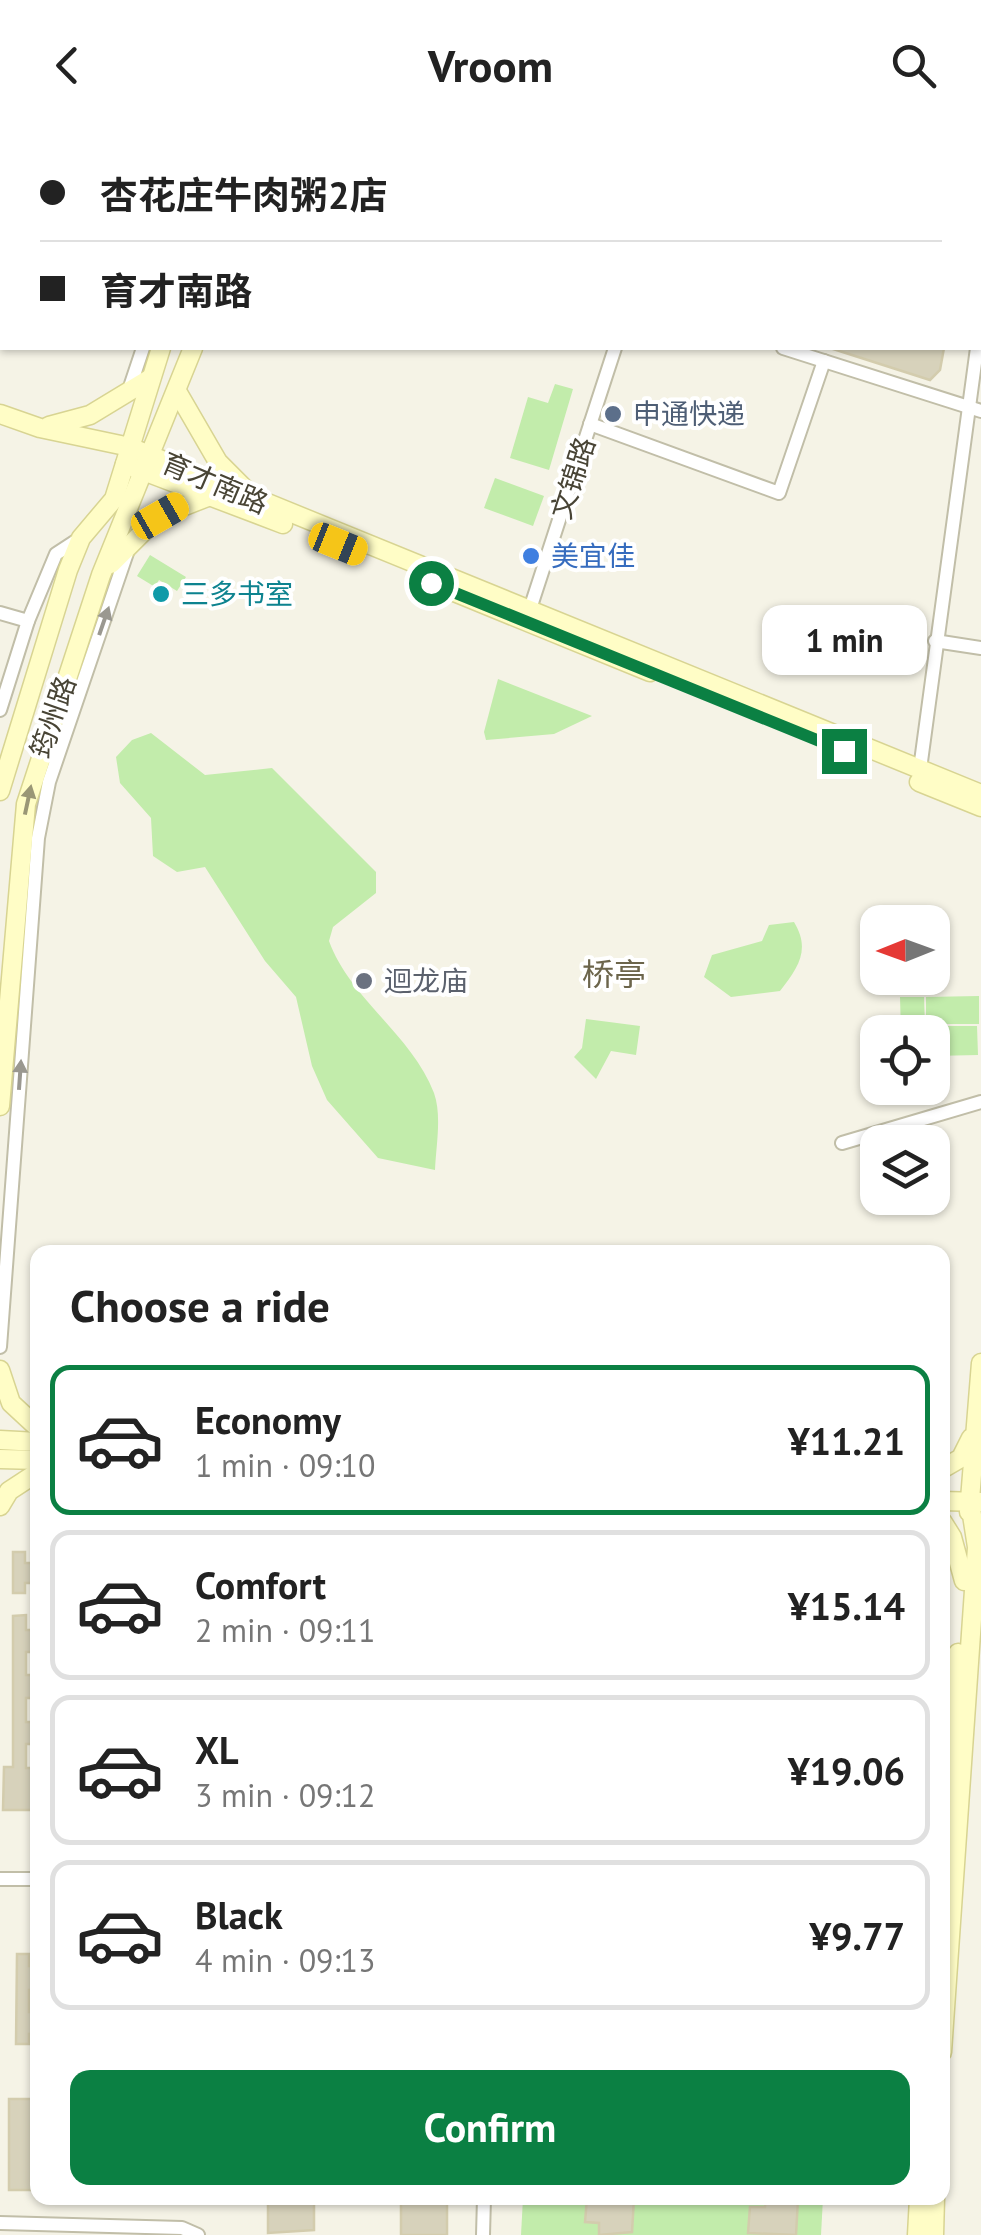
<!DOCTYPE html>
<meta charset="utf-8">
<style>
:root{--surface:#fff;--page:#f6f6f6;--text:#222;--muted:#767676;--line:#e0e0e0;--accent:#0b8043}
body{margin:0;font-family:"PT Sans","Noto Sans SC",sans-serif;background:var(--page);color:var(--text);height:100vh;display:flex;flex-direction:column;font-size:38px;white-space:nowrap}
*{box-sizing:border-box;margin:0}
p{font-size:32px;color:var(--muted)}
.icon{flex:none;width:55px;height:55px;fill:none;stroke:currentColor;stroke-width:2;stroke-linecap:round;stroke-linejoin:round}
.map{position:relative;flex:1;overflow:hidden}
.details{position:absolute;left:30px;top:1115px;width:920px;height:960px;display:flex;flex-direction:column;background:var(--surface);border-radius:20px;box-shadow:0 2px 8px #0004}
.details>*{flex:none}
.guide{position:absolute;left:0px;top:0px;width:982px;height:220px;box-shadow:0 2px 8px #0004;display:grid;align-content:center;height:220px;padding:0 40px;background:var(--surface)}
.needle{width:65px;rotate:269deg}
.fabs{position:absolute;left:860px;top:775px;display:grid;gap:20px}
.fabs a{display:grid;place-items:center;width:90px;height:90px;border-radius:20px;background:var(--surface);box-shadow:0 2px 8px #0004;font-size:50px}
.end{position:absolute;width:45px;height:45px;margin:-22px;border:12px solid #0b8043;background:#fff;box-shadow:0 0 0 5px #fff}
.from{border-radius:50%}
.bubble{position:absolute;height:70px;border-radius:20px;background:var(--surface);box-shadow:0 2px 8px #0004;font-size:32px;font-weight:600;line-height:70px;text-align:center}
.car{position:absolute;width:30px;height:60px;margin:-30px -15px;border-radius:12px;box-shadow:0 0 8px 2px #0007;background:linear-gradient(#f5c518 24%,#345 0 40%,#f5c518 0 76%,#345 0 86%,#f5c518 0)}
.guide b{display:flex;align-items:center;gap:35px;height:95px;font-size:38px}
.guide b+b{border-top:2px solid var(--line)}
.guide i{width:25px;height:25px;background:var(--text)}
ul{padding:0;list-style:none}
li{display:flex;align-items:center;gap:30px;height:150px;margin:0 20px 15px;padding:0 20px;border:5px solid var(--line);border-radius:20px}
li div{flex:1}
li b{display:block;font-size:38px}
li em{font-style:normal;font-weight:600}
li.selected{border-color:var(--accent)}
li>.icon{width:90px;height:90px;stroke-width:1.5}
h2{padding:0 40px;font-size:45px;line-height:120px}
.primary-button{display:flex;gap:20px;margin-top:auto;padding:20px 40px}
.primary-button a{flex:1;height:115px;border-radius:20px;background:var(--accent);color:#fff;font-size:40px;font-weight:600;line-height:115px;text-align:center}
header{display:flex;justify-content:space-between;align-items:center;height:130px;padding:0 40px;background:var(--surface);font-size:45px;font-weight:600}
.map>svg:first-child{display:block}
.green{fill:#c2ecab}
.building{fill:#d7d2bb;stroke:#d3ccad;stroke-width:2.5}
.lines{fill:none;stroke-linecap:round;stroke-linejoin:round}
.street-casing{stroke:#c1bea8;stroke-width:16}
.secondary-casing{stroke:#d8d492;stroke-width:21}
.primary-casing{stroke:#eee05b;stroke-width:24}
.street{stroke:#fff;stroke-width:12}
.secondary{stroke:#fffdc6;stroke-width:18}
.primary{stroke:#fff795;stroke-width:20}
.oneway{fill:#9a9890}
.oneway2{fill:#9a9776}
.route{stroke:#0b8043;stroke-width:12}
.service-dot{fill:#5c6f8a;stroke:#fff;stroke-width:4}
.shop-dot{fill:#3f7fe0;stroke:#fff;stroke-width:4}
.culture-dot{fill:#0f9aa8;stroke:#fff;stroke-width:4}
.worship-dot{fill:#6b7280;stroke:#fff;stroke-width:4}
.labels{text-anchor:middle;stroke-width:8;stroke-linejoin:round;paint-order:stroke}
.service-label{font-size:28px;fill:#4e5e75;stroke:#fff;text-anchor:start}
.street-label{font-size:28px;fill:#484435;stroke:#fff}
.shop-label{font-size:28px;fill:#366cbe;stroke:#fff;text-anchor:start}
.culture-label{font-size:28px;fill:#0d838f;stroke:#fff;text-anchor:start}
.worship-label{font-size:28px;fill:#5b616d;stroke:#fff;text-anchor:start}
.quarter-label{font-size:32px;fill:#6c654b;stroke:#fff}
</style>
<header><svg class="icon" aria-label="back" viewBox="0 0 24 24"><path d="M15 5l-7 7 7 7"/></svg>Vroom<svg class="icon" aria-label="search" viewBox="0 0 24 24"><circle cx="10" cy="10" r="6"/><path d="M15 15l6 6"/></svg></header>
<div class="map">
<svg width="981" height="2105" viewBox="0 0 981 2105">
<rect width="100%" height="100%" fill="#f5f3e6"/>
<g class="green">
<polygon points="555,254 573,259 549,340 510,328 528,267 548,273"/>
<polygon points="495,348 544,366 533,396 484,378"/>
<polygon points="150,425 186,447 177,461 159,450 155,457 137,446"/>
<polygon points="498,549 592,586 554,604 486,610 484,602"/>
<path d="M151 603 205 645 272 638 376 742V763L333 797 329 811C350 869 412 905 434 963 442 985 436 1016 435 1040L378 1028 327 970 312 936 296 867 265 831 205 737 177 742 153 726 151 688 120 653 116 627 132 610Z"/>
<path d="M794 792C811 820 798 838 780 861L731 867 704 847 712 825 762 811 769 795Z"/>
<polygon points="979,866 979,894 926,894 926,867"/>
<polygon points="900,867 924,867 925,896 977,896 978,925 933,926 932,902 901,902"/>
<polygon points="586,889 640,896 636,925 611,921 596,949 574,927 582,918"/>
<polygon points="523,2068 823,2068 821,2105 521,2105"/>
</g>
<g class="building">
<polygon points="830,218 944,218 940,240 930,250"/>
<polygon points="13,1422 25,1422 25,1433 38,1433 38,1453 25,1453 25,1463 13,1463"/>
<polygon points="26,1485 26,1500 38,1500 38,1522 26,1522 26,1545 38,1545 38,1568 26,1568 26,1592 38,1592 38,1614 26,1614 26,1638 38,1638 38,1680 3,1680 4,1637 13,1637 13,1486"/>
<polygon points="17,1824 29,1824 29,1836 38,1836 38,1860 29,1860 29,1882 38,1882 38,1904 29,1904 29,1914 16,1914"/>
<rect x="9" y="1969" width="29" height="91"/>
<polygon points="268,2068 314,2068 314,2100 268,2103"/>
<rect x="401" y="2068" width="46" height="37"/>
<polygon points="587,2068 634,2068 632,2102 599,2105 599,2093 585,2092"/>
<polygon points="766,2068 798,2069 796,2105 748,2103 750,2077 765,2077"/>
</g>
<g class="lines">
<defs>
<g id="street">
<polyline points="135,0 142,2"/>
<polyline points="213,2 214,0"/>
<polyline points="678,2 679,0"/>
<polyline points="0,60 2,61"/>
<polyline points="0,156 2,157"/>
<polyline points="980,197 981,190"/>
<polyline points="783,218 981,281"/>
<polyline points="128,263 143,218"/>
<polyline points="590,294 779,363 824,231"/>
<polyline points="530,479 615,218"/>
<polyline points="0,483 28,491"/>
<polyline points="935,511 981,518"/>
<polyline points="0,580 28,491 56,424 79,409"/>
<polyline points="920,639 977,218"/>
<polyline points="842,1013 981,972"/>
<polyline points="0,1217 38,708 49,652 128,420"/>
<polyline points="0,1749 38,1749"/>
<polyline points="0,2093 182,2098 198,2105"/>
<polyline points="483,2105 484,2068"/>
</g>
<g id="secondary">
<polyline points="233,2 234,0"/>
<polyline points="262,2 263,0"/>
<polyline points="178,263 218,332 249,363"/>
<polyline points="0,284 40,298 130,317 981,664"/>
<polyline points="49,296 90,285 151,248"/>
<polyline points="125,334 283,394"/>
<polyline points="111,434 159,386 210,366"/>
<polyline points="442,457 650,542"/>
<polyline points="919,652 981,677"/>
<polyline points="0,661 68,440 81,408 114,369 161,218"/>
<polyline points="0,976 26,674 101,445 193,218"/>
<polyline points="0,1240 11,1273 38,1298"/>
<polyline points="0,1310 38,1312"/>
<polyline points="0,1329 38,1330"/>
<polyline points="942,1339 961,1328 971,1308"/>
<polyline points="942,1371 981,1372"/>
<polyline points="0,1376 9,1361 38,1342"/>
<polyline points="969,1382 981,1233"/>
<polyline points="942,1391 952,1407 964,1451"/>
<polyline points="942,1720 958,1523"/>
<polyline points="942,1922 977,1417 970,1372"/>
<polyline points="917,2105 919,2068"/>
<polyline points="934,2105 935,2068"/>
</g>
<g id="primary">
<polyline points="969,0 971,2"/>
<polyline points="980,14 981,16"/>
</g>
</defs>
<use href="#street" class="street-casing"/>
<use href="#secondary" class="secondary-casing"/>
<use href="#primary" class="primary-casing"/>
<use href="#street" class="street"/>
<use href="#secondary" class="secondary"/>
<use href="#primary" class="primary"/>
</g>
<defs><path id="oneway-solid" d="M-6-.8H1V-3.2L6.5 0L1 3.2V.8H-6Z" transform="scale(2.5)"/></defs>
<g class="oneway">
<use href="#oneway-solid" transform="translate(104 491) rotate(-71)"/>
<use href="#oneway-solid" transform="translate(20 945) rotate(-86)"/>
</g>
<use class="oneway2" href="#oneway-solid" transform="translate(28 670) rotate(-78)"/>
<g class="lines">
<polyline class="route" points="431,453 844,621"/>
</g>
<circle class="service-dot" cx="613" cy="284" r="10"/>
<circle class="shop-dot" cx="531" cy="426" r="10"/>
<circle class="culture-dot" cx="161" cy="464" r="10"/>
<circle class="worship-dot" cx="364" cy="851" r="10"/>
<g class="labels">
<g class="service-label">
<text x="633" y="294">申通快递</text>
</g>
<g class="street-label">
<text transform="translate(573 348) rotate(-72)" y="10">文锦路</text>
<text transform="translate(215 353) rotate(23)" y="10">育才南路</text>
<text transform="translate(53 587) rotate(-71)" y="10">筠州路</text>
</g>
<g class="shop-label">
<text x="551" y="436">美宜佳</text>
</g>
<g class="culture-label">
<text x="181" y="474">三多书室</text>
</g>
<g class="worship-label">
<text x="384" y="861">迴龙庙</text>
</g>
<g class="quarter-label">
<text x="614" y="856">桥亭</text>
</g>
</g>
</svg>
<div class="fabs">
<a><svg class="needle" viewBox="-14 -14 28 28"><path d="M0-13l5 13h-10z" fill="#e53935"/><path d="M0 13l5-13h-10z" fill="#767676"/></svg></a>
<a><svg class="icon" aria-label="locate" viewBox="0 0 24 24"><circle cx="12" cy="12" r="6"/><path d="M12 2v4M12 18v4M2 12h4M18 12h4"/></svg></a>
<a><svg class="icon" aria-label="layers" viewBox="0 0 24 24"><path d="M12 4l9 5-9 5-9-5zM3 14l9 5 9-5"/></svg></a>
</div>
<i class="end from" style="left:431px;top:453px"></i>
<i class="end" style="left:844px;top:621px"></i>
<div class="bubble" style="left:762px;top:475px;width:165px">1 min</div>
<i class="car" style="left:160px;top:386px;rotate:60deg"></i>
<i class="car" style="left:338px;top:414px;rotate:112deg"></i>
<div class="guide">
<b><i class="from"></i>杏花庄牛肉粥2店</b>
<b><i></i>育才南路</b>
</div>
<section class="details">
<h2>Choose a ride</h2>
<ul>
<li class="selected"><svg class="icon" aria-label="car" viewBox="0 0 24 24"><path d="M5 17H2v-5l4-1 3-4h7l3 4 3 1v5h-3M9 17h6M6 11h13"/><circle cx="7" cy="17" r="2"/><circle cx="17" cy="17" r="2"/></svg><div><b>Economy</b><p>1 min · 09:10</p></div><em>¥11.21</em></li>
<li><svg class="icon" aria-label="car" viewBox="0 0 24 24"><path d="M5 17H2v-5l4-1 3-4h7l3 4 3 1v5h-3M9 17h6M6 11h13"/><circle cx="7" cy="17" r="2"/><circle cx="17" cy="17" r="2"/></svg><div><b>Comfort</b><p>2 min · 09:11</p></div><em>¥15.14</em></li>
<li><svg class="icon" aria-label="car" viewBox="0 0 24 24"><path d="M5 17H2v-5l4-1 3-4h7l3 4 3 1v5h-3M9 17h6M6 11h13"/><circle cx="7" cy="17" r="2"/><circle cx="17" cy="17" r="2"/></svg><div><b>XL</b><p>3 min · 09:12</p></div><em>¥19.06</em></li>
<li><svg class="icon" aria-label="car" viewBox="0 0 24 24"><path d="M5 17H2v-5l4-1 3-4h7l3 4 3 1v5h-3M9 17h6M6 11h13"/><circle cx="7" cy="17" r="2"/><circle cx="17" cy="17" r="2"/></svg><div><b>Black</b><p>4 min · 09:13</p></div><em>¥9.77</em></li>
</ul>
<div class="primary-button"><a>Confirm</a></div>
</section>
</div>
